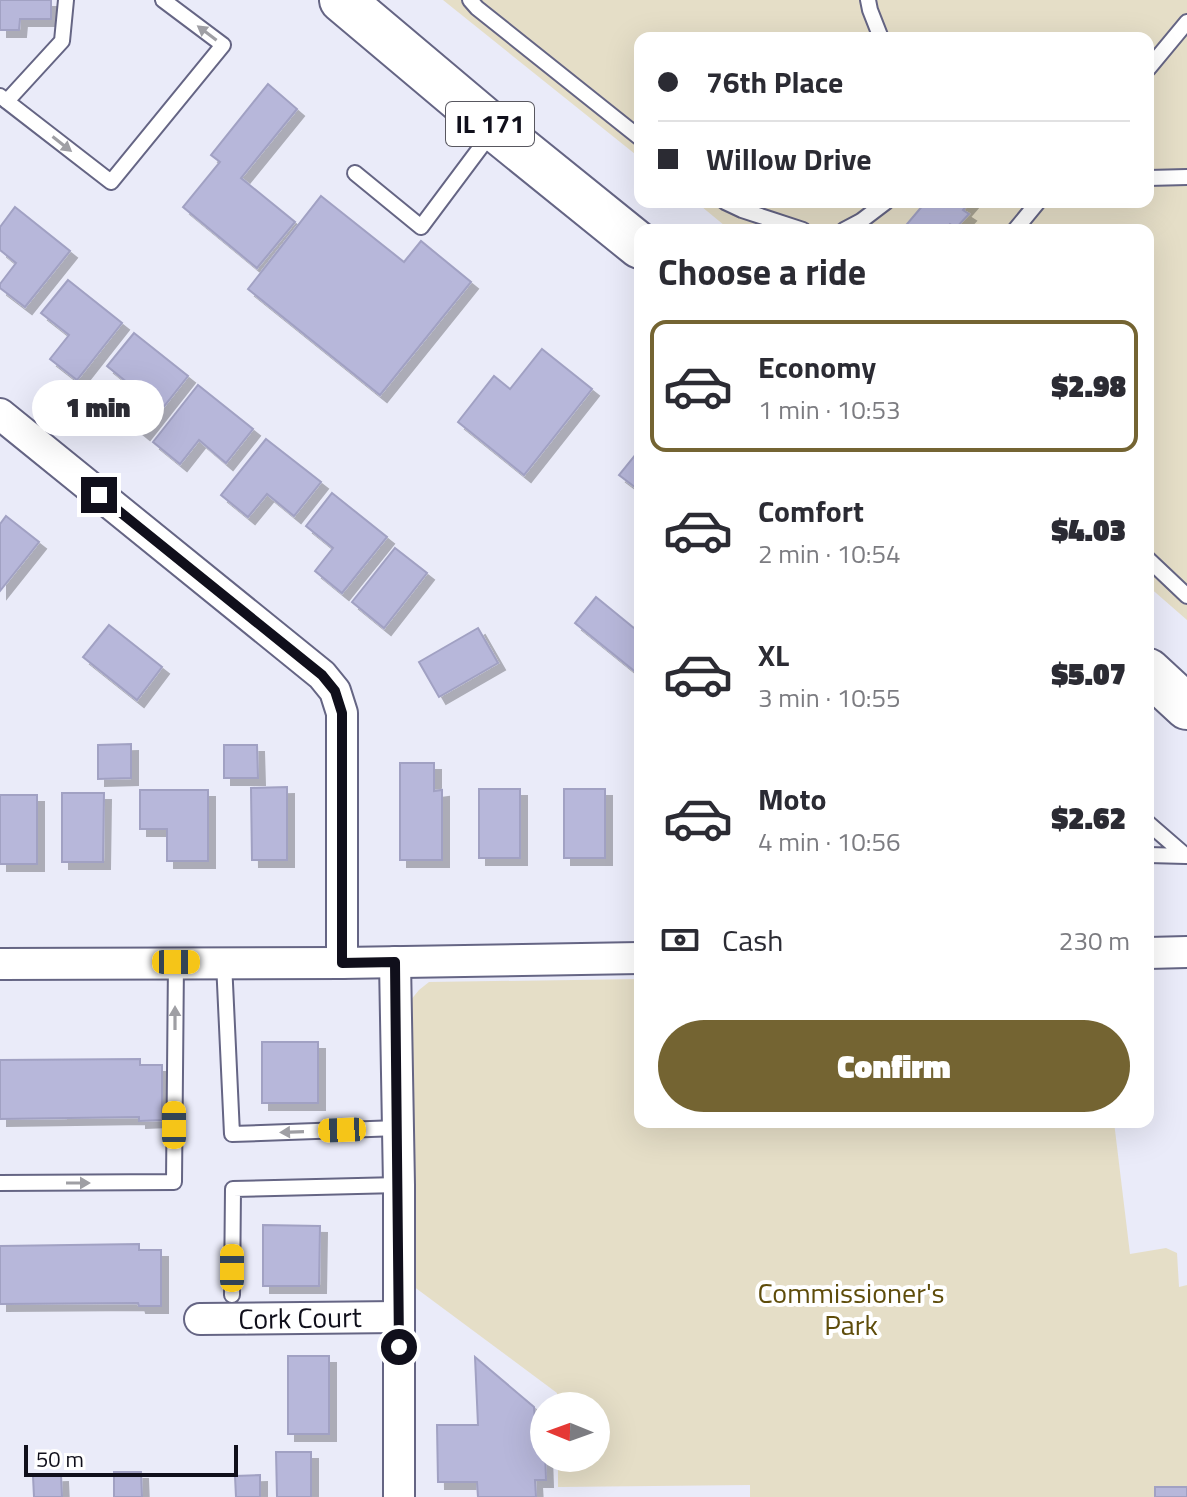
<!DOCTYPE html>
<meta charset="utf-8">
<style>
:root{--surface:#fff;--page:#f7f7f7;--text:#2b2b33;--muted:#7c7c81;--line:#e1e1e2;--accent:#746432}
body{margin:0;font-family:"Titillium Web",sans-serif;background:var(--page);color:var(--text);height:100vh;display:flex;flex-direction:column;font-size:30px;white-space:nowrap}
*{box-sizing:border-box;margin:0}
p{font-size:26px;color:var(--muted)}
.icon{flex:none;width:44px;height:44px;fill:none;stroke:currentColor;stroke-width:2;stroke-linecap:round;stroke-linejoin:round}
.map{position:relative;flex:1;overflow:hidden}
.side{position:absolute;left:634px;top:224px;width:520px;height:904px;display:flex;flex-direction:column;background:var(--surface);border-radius:16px;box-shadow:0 8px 32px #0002}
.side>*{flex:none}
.banner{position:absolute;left:634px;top:32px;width:520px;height:176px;border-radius:16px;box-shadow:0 8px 32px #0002;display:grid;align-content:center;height:176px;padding:0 24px;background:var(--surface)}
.needle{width:52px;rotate:271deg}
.fabs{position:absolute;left:530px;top:1392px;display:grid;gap:16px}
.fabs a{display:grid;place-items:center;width:80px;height:80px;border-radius:50%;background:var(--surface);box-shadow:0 8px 32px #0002;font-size:40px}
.scale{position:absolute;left:24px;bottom:20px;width:214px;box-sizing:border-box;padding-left:8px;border:4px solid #100f1b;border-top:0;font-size:22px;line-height:28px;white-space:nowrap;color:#100f1b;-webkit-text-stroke:6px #fff;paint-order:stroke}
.end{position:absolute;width:36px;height:36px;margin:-18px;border:10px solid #100f1b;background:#fff;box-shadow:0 0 0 4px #fff}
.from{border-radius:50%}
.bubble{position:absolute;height:56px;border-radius:28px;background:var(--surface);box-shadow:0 8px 32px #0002;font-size:26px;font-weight:800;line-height:56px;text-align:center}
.car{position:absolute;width:24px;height:48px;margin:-24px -12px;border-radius:10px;box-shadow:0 0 6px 2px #0007;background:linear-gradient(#f5c518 24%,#345 0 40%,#f5c518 0 76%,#345 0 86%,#f5c518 0)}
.banner b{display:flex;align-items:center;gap:28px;height:76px;font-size:30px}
.banner b+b{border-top:2px solid var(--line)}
.banner i{width:20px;height:20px;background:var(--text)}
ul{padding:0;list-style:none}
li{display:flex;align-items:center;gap:24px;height:132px;margin:0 16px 12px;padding:0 8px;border:4px solid transparent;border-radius:16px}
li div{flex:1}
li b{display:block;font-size:30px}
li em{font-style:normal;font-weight:800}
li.active{border-color:var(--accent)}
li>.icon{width:72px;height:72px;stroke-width:1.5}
h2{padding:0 24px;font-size:36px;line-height:96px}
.pay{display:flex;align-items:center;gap:20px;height:88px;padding:0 24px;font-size:30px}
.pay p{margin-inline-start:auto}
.button{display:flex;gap:16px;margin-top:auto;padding:16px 24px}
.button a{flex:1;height:92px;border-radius:48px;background:var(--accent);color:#fff;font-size:32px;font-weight:800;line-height:92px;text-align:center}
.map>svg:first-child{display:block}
.green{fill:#e5dec7}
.building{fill:#b7b7da;stroke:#a1a1c3;stroke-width:2;filter:url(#shadow)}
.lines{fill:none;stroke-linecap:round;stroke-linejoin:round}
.service-casing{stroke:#656584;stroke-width:18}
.minor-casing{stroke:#656584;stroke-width:34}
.primary-casing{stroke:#656584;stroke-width:48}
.service{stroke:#fff;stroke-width:14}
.minor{stroke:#fff;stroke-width:30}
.primary{stroke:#fff;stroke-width:44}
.oneway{fill:#9f9fa4}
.route{stroke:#100f1b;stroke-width:10}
.labels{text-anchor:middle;stroke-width:8;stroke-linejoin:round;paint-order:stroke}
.shield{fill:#fff;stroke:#58575f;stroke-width:2}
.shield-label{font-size:26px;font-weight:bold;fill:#100f1b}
.park-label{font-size:28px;fill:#5e4c0a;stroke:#fff}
.street-label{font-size:28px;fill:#100f1b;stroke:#fff}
</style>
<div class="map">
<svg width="1187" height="1497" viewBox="0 0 1187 1497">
<defs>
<filter id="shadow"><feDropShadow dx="7" dy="7" stdDeviation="0" flood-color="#0004"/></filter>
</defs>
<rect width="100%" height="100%" fill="#eaebf9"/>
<g class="green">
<polygon points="443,0 1187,0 1187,620 1148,586 1148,230 730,230 696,202 1148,202 1148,38 640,38 640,158"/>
<polygon points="640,979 640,1122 1114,1122 1130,1254 1166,1248 1177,1253 1179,1287 1187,1285 1187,1497 750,1497 750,1485 558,1487 558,1458 596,1458 596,1406 557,1406 557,1393 413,1286 410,1001 419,990 429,982"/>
</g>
<g class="building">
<polygon points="0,0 51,0 51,19 20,19 19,30 0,30"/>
<polygon points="268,84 297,109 241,178 295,222 257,268 183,207 220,162 211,155"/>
<polygon points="321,196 404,262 421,241 471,282 380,395 248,289"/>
<polygon points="922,202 970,202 963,210 969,214 956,228 950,224 945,230 902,230 924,204"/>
<polygon points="15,207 70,251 25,307 0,288 0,284 16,263 0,250 0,227"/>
<polygon points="68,280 122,323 77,380 50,359 69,335 41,313"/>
<polygon points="134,333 188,376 143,433 116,411 134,388 107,366"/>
<polygon points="542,349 592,389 524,475 458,422 494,376 510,389"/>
<polygon points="198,385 253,429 226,463 199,440 180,464 153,442"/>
<polygon points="266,439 321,482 294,516 267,494 248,517 221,495"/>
<polygon points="640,449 640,491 619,475"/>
<polygon points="332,493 387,537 342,593 315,571 333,548 306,526"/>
<polygon points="6,516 39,542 0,591 0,524"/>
<polygon points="395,548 427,573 384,628 352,602"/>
<polygon points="596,597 640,633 640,671 638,674 575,623"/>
<polygon points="109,625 162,667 137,700 83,657"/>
<polygon points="478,628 498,663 439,697 419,662"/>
<polygon points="131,744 131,778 98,779 98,745"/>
<polygon points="224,745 257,745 258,778 224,778"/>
<polygon points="400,763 434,763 434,791 442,790 442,860 400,860"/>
<polygon points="287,787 287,860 252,860 251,788"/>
<rect x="479" y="789" width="41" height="69"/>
<rect x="564" y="789" width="41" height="69"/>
<polygon points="140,790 208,790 208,861 167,861 167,829 140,829"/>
<polygon points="62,793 104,793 103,862 62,862"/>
<rect x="0" y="795" width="37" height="69"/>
<rect x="262" y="1042" width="56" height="61"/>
<polygon points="140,1059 140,1065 162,1065 162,1120 139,1121 139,1117 0,1119 0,1060"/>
<polygon points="263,1225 320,1226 319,1286 263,1286"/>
<polygon points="139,1244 139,1250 161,1250 161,1306 139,1306 138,1303 0,1304 0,1246"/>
<rect x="288" y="1356" width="41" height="78"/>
<polygon points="475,1357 534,1407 535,1422 544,1422 546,1480 535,1480 536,1497 478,1497 477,1482 438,1482 437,1425 478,1425"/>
<polygon points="276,1452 311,1452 311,1497 277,1497"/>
<polygon points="114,1472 141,1472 142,1497 114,1497"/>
<polygon points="61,1475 62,1497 34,1497 33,1476"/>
<polygon points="260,1475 260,1497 236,1497 235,1476"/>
<rect x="1155" y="1487" width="32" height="10"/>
</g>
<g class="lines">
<defs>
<g id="service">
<polyline points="470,0 477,8 640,138"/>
<polyline points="868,0 870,10 881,38"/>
<polyline points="1148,69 1187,22"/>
<polyline points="0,96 111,182 223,45 163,0"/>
<polyline points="7,101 62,41 66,0"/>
<polyline points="355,173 421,227 492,132"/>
<polyline points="1148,178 1187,177"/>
<polyline points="725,202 742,210 803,230"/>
<polyline points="844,230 861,221 886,202"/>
<polyline points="1015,230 1038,202"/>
<polyline points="1148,559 1187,596"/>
<polyline points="1148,823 1186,856 1148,855"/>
<polyline points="224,962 232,1134 398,1128"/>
<polyline points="0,1183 174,1182 176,962"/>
<polyline points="232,1295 233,1189 399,1185"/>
</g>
<g id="minor">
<polyline points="0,414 322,675 335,691 342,713 342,963"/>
<polyline points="1148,953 1187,952"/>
<polyline points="395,962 399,1185 399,1497"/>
<polyline points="0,964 342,963 640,958"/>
<polyline points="200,1319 399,1317"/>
</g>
<g id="primary">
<polyline points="342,0 494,128 640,246"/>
<polyline points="1148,671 1187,707"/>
</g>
</defs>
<use href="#service" class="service-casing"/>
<use href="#minor" class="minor-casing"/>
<use href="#primary" class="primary-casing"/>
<use href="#service" class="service"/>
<use href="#minor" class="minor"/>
<use href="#primary" class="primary"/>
</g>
<defs><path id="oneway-solid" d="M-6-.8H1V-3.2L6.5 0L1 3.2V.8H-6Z" transform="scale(2)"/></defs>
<g class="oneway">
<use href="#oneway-solid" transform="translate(207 33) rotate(-143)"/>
<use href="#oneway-solid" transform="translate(62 144) rotate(38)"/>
<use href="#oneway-solid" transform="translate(175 1018) rotate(-90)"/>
<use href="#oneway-solid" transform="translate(292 1132) rotate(178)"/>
<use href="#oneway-solid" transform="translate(78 1183)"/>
</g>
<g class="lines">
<polyline class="route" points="99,495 322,675 335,691 342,713 342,963 395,962 399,1347"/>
</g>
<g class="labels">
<rect class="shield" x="446" y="102" width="88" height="44" rx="6"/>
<g class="shield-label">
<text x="490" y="133">IL 171</text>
</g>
<g class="park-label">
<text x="851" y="1303">Commissioner's<tspan x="851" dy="32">Park</tspan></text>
</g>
<g class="street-label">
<text transform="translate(300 1318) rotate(-1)" y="10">Cork Court</text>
</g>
</g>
</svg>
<div class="fabs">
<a><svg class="needle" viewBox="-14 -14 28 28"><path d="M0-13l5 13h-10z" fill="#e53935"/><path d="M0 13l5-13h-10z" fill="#7c7c81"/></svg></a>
</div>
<div class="scale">50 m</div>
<i class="end from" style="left:399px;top:1347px"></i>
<i class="end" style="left:99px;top:495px"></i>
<div class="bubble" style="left:32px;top:380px;width:132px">1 min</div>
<i class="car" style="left:176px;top:962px;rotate:90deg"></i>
<i class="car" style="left:174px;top:1125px;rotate:0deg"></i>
<i class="car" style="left:342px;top:1130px;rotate:268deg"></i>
<i class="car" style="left:232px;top:1268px;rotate:0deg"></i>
<div class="banner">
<b><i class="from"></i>76th Place</b>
<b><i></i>Willow Drive</b>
</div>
<section class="side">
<h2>Choose a ride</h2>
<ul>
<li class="active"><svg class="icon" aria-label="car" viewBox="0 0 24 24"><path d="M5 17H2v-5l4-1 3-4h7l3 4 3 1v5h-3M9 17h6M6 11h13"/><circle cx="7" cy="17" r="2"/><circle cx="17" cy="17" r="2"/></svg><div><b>Economy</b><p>1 min · 10:53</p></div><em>$2.98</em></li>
<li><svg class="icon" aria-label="car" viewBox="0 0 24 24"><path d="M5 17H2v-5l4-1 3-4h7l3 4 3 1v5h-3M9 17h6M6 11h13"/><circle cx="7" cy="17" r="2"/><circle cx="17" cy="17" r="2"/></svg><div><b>Comfort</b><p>2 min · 10:54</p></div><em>$4.03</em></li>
<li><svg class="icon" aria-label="car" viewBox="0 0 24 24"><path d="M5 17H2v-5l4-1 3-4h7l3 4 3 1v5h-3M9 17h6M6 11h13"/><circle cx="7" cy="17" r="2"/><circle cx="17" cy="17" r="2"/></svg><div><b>XL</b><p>3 min · 10:55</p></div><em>$5.07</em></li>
<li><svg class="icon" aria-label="car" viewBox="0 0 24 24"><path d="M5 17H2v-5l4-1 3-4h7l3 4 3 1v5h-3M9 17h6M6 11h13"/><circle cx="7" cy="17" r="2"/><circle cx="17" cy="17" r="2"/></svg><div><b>Moto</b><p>4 min · 10:56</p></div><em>$2.62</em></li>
</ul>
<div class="pay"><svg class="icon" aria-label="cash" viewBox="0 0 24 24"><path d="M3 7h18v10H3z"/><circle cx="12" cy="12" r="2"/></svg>Cash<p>230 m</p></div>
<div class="button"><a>Confirm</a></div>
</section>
</div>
